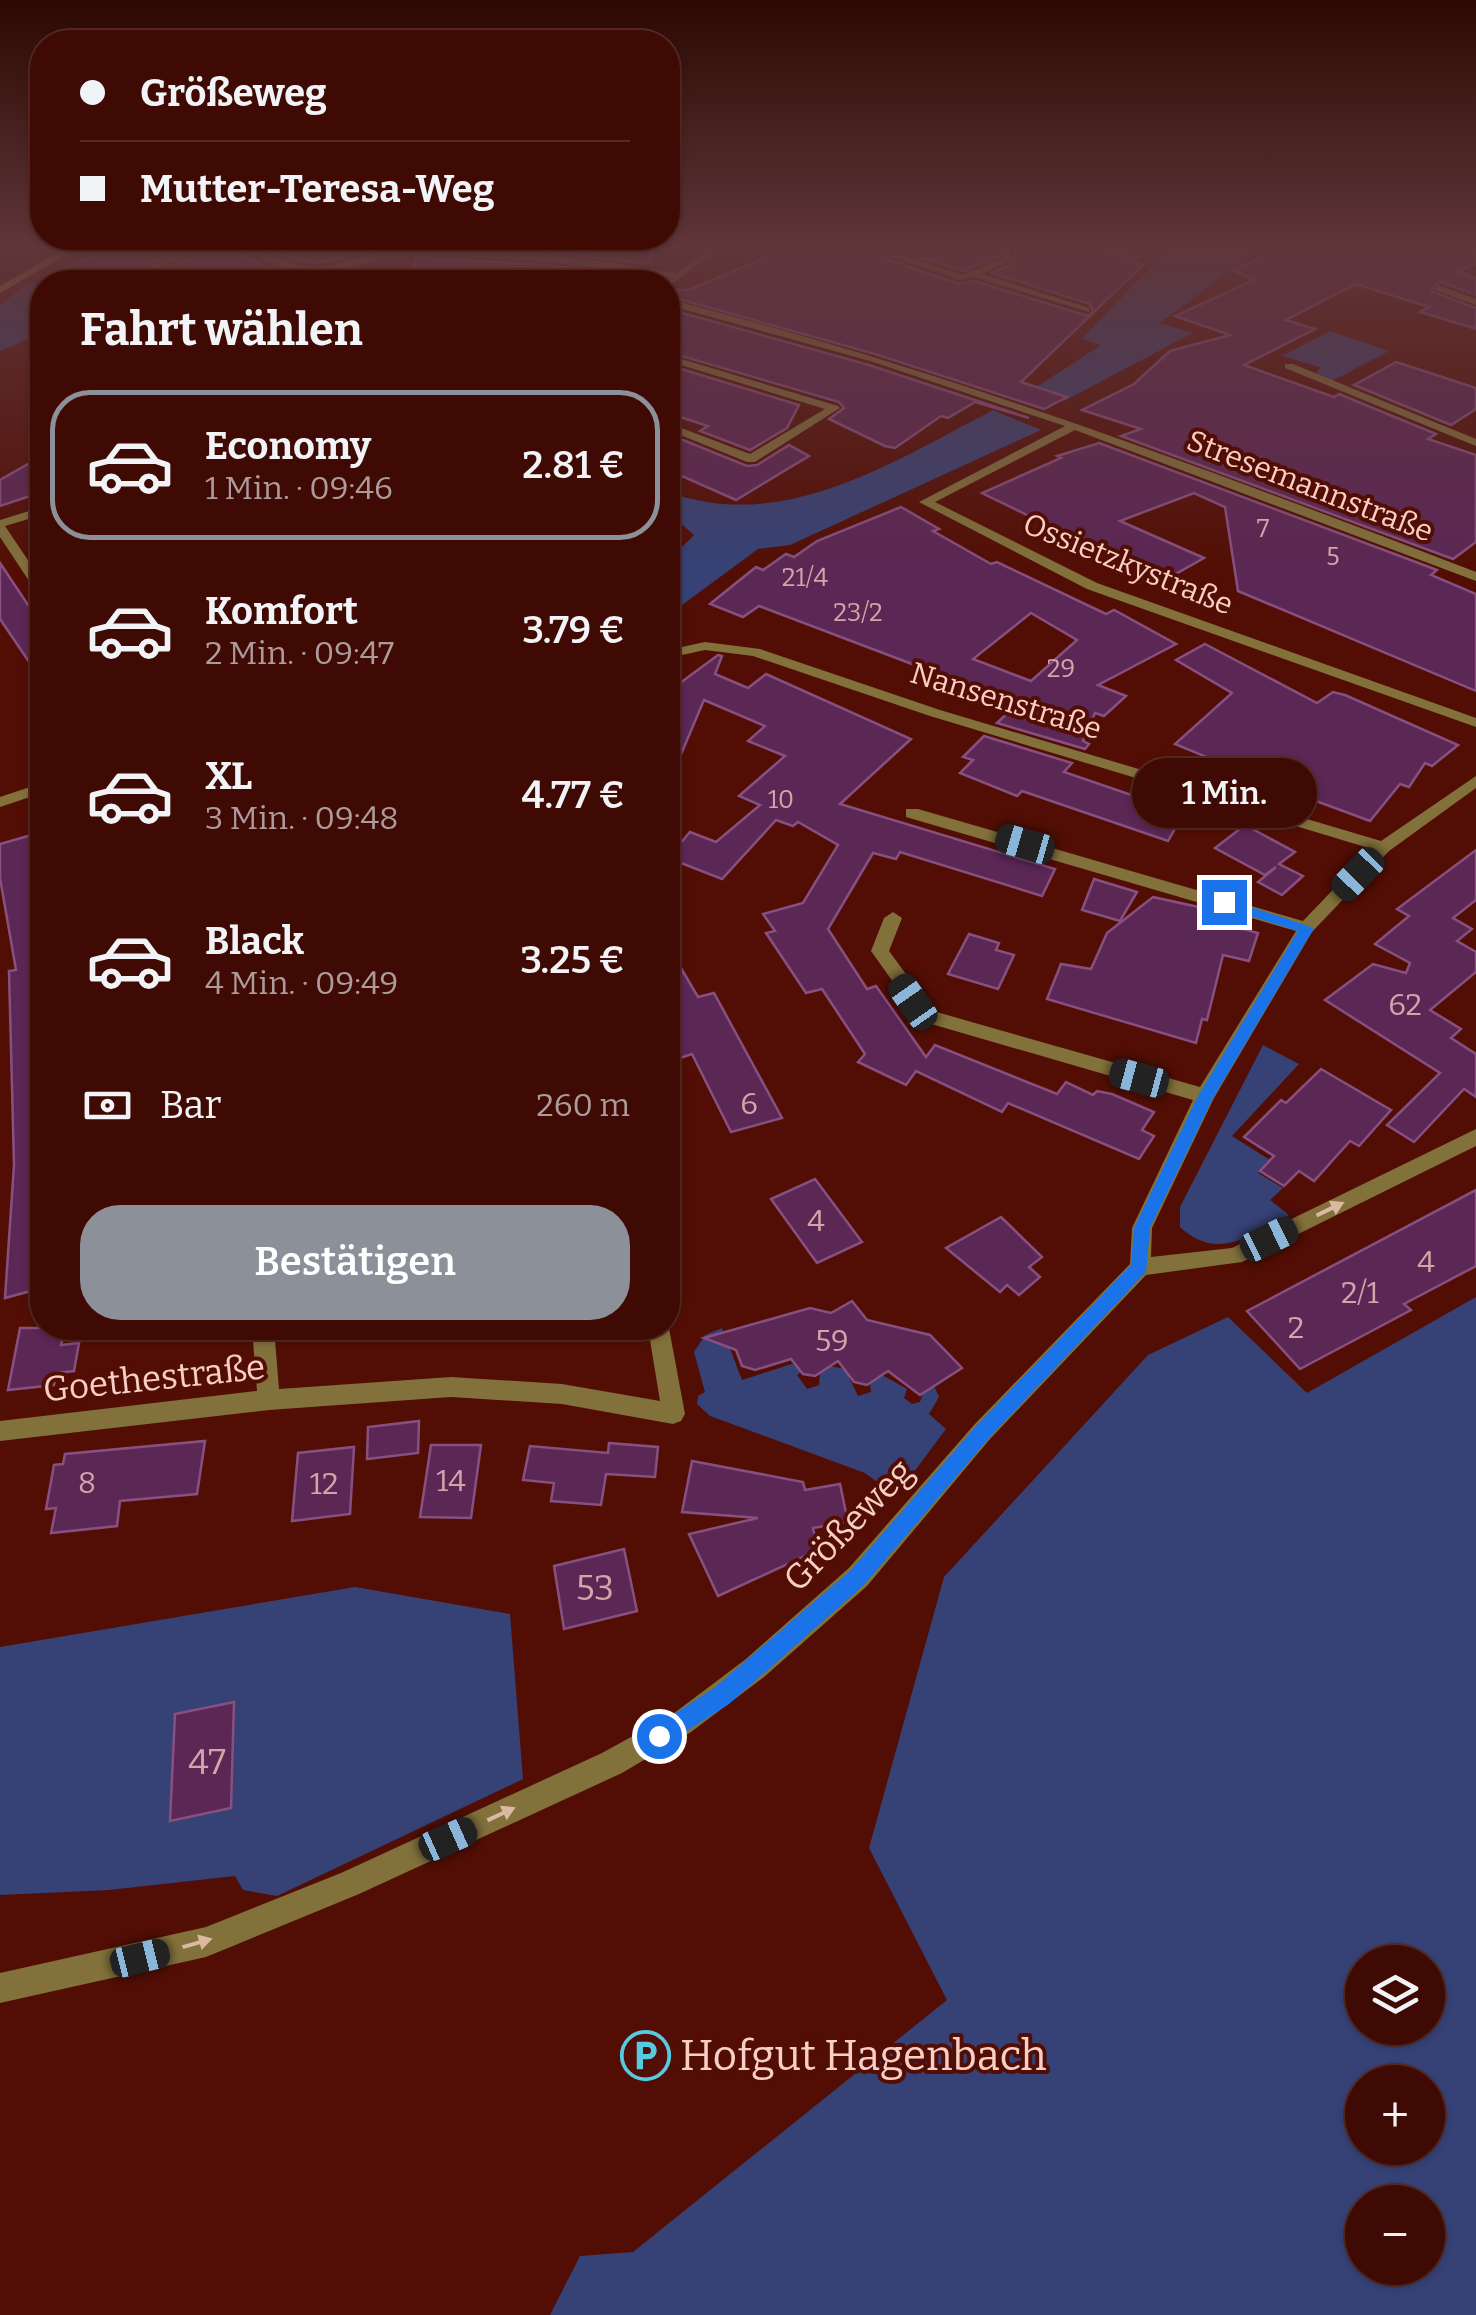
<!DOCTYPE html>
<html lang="de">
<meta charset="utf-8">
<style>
:root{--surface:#3e0a03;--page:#45130d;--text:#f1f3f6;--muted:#ad9a9a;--line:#572b25;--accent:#8c9099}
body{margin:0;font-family:Bitter,serif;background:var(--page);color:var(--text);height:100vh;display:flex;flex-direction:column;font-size:38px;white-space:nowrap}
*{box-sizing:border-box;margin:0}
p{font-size:32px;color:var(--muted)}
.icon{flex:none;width:55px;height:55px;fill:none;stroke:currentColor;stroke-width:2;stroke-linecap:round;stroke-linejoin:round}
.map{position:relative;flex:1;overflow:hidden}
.side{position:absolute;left:30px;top:270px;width:650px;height:1070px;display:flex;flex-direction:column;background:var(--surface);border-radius:40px;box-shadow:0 2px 8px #0004,0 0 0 2px var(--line)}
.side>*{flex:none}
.banner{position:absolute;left:30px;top:30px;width:650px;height:220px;border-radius:40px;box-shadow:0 2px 8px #0004,0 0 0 2px var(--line);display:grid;align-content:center;height:220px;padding:0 50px;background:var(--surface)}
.tools{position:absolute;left:1345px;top:1945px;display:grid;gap:20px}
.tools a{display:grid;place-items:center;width:100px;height:100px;border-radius:50%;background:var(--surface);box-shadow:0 2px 8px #0004,0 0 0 2px var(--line);font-size:50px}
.end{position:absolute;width:45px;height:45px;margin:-22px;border:12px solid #1a73e8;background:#fff;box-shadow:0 0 0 5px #fff}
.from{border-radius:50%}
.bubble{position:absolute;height:70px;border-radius:35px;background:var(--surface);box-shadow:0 2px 8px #0004,0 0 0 2px var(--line);font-size:32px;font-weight:600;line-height:70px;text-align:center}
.car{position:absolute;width:30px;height:60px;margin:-30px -15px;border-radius:12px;box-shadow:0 0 8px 2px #0007;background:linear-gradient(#222 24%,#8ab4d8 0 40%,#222 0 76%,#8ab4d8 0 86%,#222 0)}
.banner b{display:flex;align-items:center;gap:35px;height:95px;font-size:38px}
.banner b+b{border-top:2px solid var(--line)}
.banner i{width:25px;height:25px;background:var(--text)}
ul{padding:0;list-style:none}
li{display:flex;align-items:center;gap:30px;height:150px;margin:0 20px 15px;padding:0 30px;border:5px solid transparent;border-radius:40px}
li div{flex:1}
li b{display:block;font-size:38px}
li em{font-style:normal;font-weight:600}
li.on{border-color:var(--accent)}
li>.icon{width:90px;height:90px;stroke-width:1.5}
h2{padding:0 50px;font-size:45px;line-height:120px}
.pay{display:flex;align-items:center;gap:25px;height:110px;padding:0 50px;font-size:38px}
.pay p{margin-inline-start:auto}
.primary-button{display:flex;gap:20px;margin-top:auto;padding:20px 50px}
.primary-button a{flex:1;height:115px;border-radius:40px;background:var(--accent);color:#fff;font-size:40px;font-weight:600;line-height:115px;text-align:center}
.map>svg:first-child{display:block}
.green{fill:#364276;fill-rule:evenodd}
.building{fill:#5b2755;stroke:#885080;stroke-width:2.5;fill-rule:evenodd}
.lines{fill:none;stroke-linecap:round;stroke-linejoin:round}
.street{fill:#82713b;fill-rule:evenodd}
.secondary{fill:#b5993c;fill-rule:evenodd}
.oneway{fill:#dbb8a2}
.route{fill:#1a73e8}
.labels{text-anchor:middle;stroke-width:8;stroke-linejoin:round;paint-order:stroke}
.far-number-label{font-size:25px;fill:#d2a5a9}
.far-street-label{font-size:30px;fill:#f9cfc5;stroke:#520e04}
.number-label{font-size:30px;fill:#d2a5a9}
.street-label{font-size:35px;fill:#f9cfc5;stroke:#520e04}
.near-number-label{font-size:35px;fill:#d2a5a9}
.near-poi-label{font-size:42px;fill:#f9cfc5;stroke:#520e04;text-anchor:start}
</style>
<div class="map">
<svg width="1476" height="2315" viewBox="0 0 1476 2315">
<rect width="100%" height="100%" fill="#520e04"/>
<g class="green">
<polygon points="1169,248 1261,248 1160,323 1193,333 1064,401 1032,390 1101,345 1082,339"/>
<polygon points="32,282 42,286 42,333 0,351 0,304"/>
<polygon points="1330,331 1389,351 1332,381 1315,375 1320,367 1282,356"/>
<path d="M993 410 1041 430 790 545 758 549 682 605 668 599 670 559 694 535 668 512V492C784 534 893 462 993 410Z"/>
<path d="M1263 1045 1299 1064 1232 1136 1270 1160 1258 1173 1283 1188 1270 1200 1289 1215C1252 1235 1217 1262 1180 1227V1207Z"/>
<path d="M1476 1297V2315H550L580 2256 633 2252 947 2000 869 1848 944 1577 1148 1355 1228 1317 1307 1393ZM1362 1962H1428V2028H1362ZM1362 2082H1428V2148H1362ZM1362 2202H1428V2268H1362Z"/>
<polygon points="722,1328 742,1380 795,1363 801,1372 797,1375 807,1389 819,1385 820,1373 830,1366 845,1369 858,1396 871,1392 870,1383 882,1375 907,1389 904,1398 912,1404 920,1402 923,1393 934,1386 939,1397 929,1414 946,1429 896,1496 865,1473 710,1416 697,1404 698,1396 705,1392 694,1352 705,1335"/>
<polygon points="355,1587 510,1614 523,1779 277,1896 243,1890 235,1876 109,1890 0,1895 0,1647"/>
</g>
<g class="building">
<polygon points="116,248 182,248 111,282 48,275"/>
<polygon points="211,248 229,248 274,271 313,277 336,274 332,282 214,282 199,274 166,282 152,275"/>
<polygon points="286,248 347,248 342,259 312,263 282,255"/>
<polygon points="520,248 655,248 647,264"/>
<polygon points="788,248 874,248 886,252 886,259 959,284 974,281 1088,316 1093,312 1090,304 992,273 1016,262 1015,248 1091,248 1144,264 1021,382 1067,397 1044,409 875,354 668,296 668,289 689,290"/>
<polygon points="906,248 996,248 998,256 963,271 899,250"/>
<polygon points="1283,248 1476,248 1476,263 1458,272 1476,278 1476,295 1439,281 1431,291 1476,308 1476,329 1420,312 1429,307 1356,284 1286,320 1315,329 1244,365 1334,397 1339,394 1436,434 1428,439 1476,455 1476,542 1453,559 1121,436 1141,429 1082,410 1134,384 1170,351 1230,335 1175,316 1254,280 1233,270"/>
<polygon points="415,257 543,265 640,277 638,282 414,282"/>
<polygon points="668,309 869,365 1029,418 975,402 948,418 941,416 895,448 885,446 829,419 844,408 839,402 668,352"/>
<polygon points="1396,362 1476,388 1476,409 1451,425 1354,385"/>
<polygon points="668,365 799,405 787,428 750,450 700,431 708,426 668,413"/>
<polygon points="683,440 747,466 757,465 789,445 809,456 736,500 668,470 668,449"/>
<polygon points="1099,443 1437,570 1431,575 1476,594 1476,691 1238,591 1225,507 1194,493 1120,521 1204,558 1172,576 1064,533 982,493 1061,458 1057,456"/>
<polygon points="42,456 42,492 0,506 0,480"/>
<path d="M901 507 939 529 933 531 991 564 997 562 1106 614 1114 610 1176 644 1098 685 1126 696 1104 716 1095 713 1083 741 1089 744 1085 749 997 723 1016 705 912 664 759 606 743 617 710 604 756 567 763 570 786 554 794 557 817 541ZM1031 613 1077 640 1031 681 973 659Z"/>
<polygon points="0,563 42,626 42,681 0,619"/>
<polygon points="1205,644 1317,703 1333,692 1345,695 1458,745 1432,766 1425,763 1409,787 1400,784 1370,821 1289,791 1175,744 1232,693 1176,660"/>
<polygon points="718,655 722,656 715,674 748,688 766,674 911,739 840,804 1055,869 1042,896 900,852 896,859 873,853 828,929 867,989 876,986 926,1057 935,1045 1057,1094 1066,1082 1093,1095 1097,1091 1112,1094 1154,1112 1142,1130 1154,1136 1139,1159 1008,1103 1002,1112 916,1071 906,1085 858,1062 865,1054 822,989 806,993 766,933 775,931 763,914 803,903 838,845 798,822 793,826 776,820 722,879 668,858 690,832 716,842 760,805 739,796 785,756 748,741 765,726 704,700 668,785 668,692"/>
<polygon points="984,736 1072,763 1064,772 1184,813 1168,841 1022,791 1017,796 960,773 973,760 963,757"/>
<polygon points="1245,825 1295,852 1279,864 1303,876 1282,895 1258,882 1276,867 1265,875 1215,848"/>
<polygon points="42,832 42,1288 5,1298 14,1165 9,971 16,970 0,878 0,844"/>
<polygon points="1476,850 1476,900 1453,918 1472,929 1457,941 1476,952 1476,972 1430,1010 1461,1029 1451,1038 1476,1054 1476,1097 1464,1089 1414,1142 1387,1125 1440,1073 1325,1000 1373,964 1406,973 1410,963 1375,944 1409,916 1397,909"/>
<polygon points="1094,879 1137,892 1120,921 1082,910"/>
<polygon points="1153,897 1203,908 1200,917 1258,933 1249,961 1223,955 1207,1020 1202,1019 1196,1043 1047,999 1061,964 1091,969 1107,933"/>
<polygon points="969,934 999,943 996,950 1014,955 998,989 948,974"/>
<polygon points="668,946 698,997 714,993 782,1118 731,1132 692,1054 668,1062"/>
<polygon points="1321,1069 1391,1110 1359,1146 1350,1141 1314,1181 1299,1171 1284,1186 1260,1171 1274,1156 1244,1137 1281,1100 1286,1103"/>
<polygon points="815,1179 862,1242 817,1263 771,1199"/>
<polygon points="1476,1190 1476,1266 1404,1304 1411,1310 1366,1334 1300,1369 1247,1311"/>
<polygon points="1001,1217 1042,1257 1029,1267 1040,1277 1019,1295 1007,1285 1000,1292 946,1248"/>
<polygon points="852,1301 867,1320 930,1335 962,1368 920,1395 888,1371 867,1385 854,1382 838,1361 815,1376 803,1374 791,1359 755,1370 742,1366 736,1350 704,1338 810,1308 831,1313"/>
<polygon points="20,1328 65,1328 61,1345 79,1343 74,1371 56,1373 54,1385 8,1390"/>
<polygon points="419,1421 418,1453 367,1459 368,1427"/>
<polygon points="205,1441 197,1494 120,1501 117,1526 51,1533 56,1508 46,1509 54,1465 63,1464 65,1454"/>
<polygon points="609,1443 658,1447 655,1477 606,1474 601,1505 551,1501 554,1483 523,1480 530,1446 608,1453"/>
<polygon points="431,1445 481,1445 471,1518 420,1517"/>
<polygon points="354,1447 350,1514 292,1521 298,1453"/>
<polygon points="692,1461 803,1482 805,1490 840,1484 848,1522 813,1528 818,1550 718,1596 689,1534 758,1518 682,1512"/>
<polygon points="624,1549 637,1611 564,1629 554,1566"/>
<polygon points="234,1702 231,1808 170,1821 175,1714"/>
</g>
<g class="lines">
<g class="street">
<polygon points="190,248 202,248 149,272 141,270"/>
<path d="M239 248C264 247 286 266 312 267 344 268 371 249 402 248 493 243 587 259 677 273L709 248H720L669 286 664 282 670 277 543 261 405 253 344 269 314 273 284 268Z"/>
<polygon points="999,248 1011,248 1008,251 1014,259 982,274 1089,308 1089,312 974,277 960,280 887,255 895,253 963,275 1003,258"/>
<polygon points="1095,248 1112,248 1142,256 1137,259"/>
<polygon points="1438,285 1476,299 1476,305 1435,290"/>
<path d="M668 299C945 370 1210 470 1476 572V581L1075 430 935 502 1097 583 1476 718V727L1087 589 919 502 1065 426 870 361 668 305Z"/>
<polygon points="668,355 838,406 840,408 755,462 747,462 668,430 668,423 750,454 825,409 668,361"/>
<polygon points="1285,364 1293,364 1476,439 1476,446 1285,368"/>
<polygon points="42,507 42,515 5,526 42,581 42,594 37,593 0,537 0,520"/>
<polygon points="705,642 760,649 940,710 1381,841 1476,776 1476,788 1389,851 1312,932 1214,1098 1152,1228 1151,1257 1232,1248 1476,1129 1476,1146 1242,1262 1146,1275 990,1439 867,1586 764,1677 691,1732 622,1773 359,1894 206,1957 0,2003 0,1973 206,1927 341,1873 602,1753 673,1714 746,1659 849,1568 974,1425 1130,1264 1132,1228 1193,1100 921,1021 871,951 884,918 893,912 902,918 889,951 933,1011 1200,1087 1296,931 906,817 906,809 918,809 1303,921 1372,849 930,716 753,656 705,650 668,658 668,650"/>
<polygon points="42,783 42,793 0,807 0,797"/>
<polygon points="668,1323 685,1414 681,1421 673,1424 562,1404 451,1397 269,1410 0,1441 0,1421 257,1391 252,1328 274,1328 279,1389 451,1377 562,1384 660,1401 648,1328 668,1328"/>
</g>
<polygon class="secondary" points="66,248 77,248 0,293 0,286"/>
</g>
<defs><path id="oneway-solid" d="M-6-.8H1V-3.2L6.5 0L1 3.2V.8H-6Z" transform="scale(2.5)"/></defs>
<g class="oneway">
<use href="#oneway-solid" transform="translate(1330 1209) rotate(-26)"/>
<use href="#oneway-solid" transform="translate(501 1814) rotate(-25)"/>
<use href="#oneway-solid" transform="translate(197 1943) rotate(-16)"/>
</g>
<linearGradient id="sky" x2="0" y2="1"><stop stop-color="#2d0802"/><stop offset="0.43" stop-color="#60363a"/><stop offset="1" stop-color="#60363a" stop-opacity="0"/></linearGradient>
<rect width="1476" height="572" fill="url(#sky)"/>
<polygon class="route" points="1224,898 1314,928 1213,1098 1150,1228 1146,1272 989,1438 865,1584 729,1704 666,1744 651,1744 651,1729 714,1688 851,1570 976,1426 1131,1265 1134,1228 1198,1096 1298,931 1219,906"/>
<defs>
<symbol id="parking-ring" viewBox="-11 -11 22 22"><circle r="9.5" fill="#520e04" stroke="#55cae0" stroke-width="1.5"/><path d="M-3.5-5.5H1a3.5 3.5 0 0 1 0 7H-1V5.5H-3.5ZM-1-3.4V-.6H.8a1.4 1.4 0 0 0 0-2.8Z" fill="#55cae0"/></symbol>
</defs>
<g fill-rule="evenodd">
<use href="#parking-ring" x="618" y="2028" width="55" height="55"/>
</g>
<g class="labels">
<g class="far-number-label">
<text x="1263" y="537">7</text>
<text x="1333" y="565">5</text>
<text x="805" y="586">21/4</text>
<text x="858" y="621">23/2</text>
<text x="1061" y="677">29</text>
<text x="781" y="808">10</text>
</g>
<g class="far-street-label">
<text transform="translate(1310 486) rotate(21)" y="10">Stresemannstraße</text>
<text transform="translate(1128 564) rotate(22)" y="10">Ossietzkystraße</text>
<text transform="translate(1006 701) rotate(17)" y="10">Nansenstraße</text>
</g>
<g class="number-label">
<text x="1405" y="1015">62</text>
<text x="749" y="1114">6</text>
<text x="816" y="1231">4</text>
<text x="1426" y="1272">4</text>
<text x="1360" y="1303">2/1</text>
<text x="1296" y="1338">2</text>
<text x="832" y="1351">59</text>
<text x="451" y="1491">14</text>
<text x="87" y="1493">8</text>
<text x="324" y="1494">12</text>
</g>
<g class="street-label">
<text transform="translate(154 1378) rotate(-6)" y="12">Goethestraße</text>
<text transform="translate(848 1525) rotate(-46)" y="12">Größeweg</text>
</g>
<g class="near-number-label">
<text x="595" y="1600">53</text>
<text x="207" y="1774">47</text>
</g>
<g class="near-poi-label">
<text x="680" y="2070">Hofgut Hagenbach</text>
</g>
</g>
</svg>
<div class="tools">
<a><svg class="icon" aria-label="layers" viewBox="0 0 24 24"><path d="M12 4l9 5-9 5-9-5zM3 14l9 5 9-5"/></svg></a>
<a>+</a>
<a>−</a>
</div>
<i class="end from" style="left:659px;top:1736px"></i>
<i class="end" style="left:1224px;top:902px"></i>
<div class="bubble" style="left:1132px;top:758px;width:185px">1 Min.</div>
<i class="car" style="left:1025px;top:844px;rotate:286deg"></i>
<i class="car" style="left:1358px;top:874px;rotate:224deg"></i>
<i class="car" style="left:913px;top:1002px;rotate:325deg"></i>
<i class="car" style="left:1139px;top:1078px;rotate:285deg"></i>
<i class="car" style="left:1269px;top:1239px;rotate:64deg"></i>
<i class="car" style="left:448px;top:1839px;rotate:66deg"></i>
<i class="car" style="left:140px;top:1958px;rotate:76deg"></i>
<div class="banner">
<b><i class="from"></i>Größeweg</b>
<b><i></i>Mutter-Teresa-Weg</b>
</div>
<section class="side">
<h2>Fahrt wählen</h2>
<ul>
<li class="on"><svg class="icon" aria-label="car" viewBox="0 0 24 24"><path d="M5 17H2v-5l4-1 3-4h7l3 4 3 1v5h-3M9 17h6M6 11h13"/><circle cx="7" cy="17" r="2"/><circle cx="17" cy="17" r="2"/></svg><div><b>Economy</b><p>1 Min. · 09:46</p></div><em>2.81 €</em></li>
<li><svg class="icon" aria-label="car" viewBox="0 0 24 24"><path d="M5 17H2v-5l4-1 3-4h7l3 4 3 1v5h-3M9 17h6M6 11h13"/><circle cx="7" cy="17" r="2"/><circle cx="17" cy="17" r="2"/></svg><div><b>Komfort</b><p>2 Min. · 09:47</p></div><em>3.79 €</em></li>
<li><svg class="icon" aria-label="car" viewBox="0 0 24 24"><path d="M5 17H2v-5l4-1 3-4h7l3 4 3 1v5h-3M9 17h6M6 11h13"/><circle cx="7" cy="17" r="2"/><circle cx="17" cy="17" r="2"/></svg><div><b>XL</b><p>3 Min. · 09:48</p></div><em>4.77 €</em></li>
<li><svg class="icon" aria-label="car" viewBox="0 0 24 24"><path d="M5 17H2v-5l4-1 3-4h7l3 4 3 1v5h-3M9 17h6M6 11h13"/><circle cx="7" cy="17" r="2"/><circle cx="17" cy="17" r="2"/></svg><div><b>Black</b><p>4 Min. · 09:49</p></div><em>3.25 €</em></li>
</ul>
<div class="pay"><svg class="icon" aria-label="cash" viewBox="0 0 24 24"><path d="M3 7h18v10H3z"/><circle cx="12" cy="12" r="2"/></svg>Bar<p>260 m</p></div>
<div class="primary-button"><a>Bestätigen</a></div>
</section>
</div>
